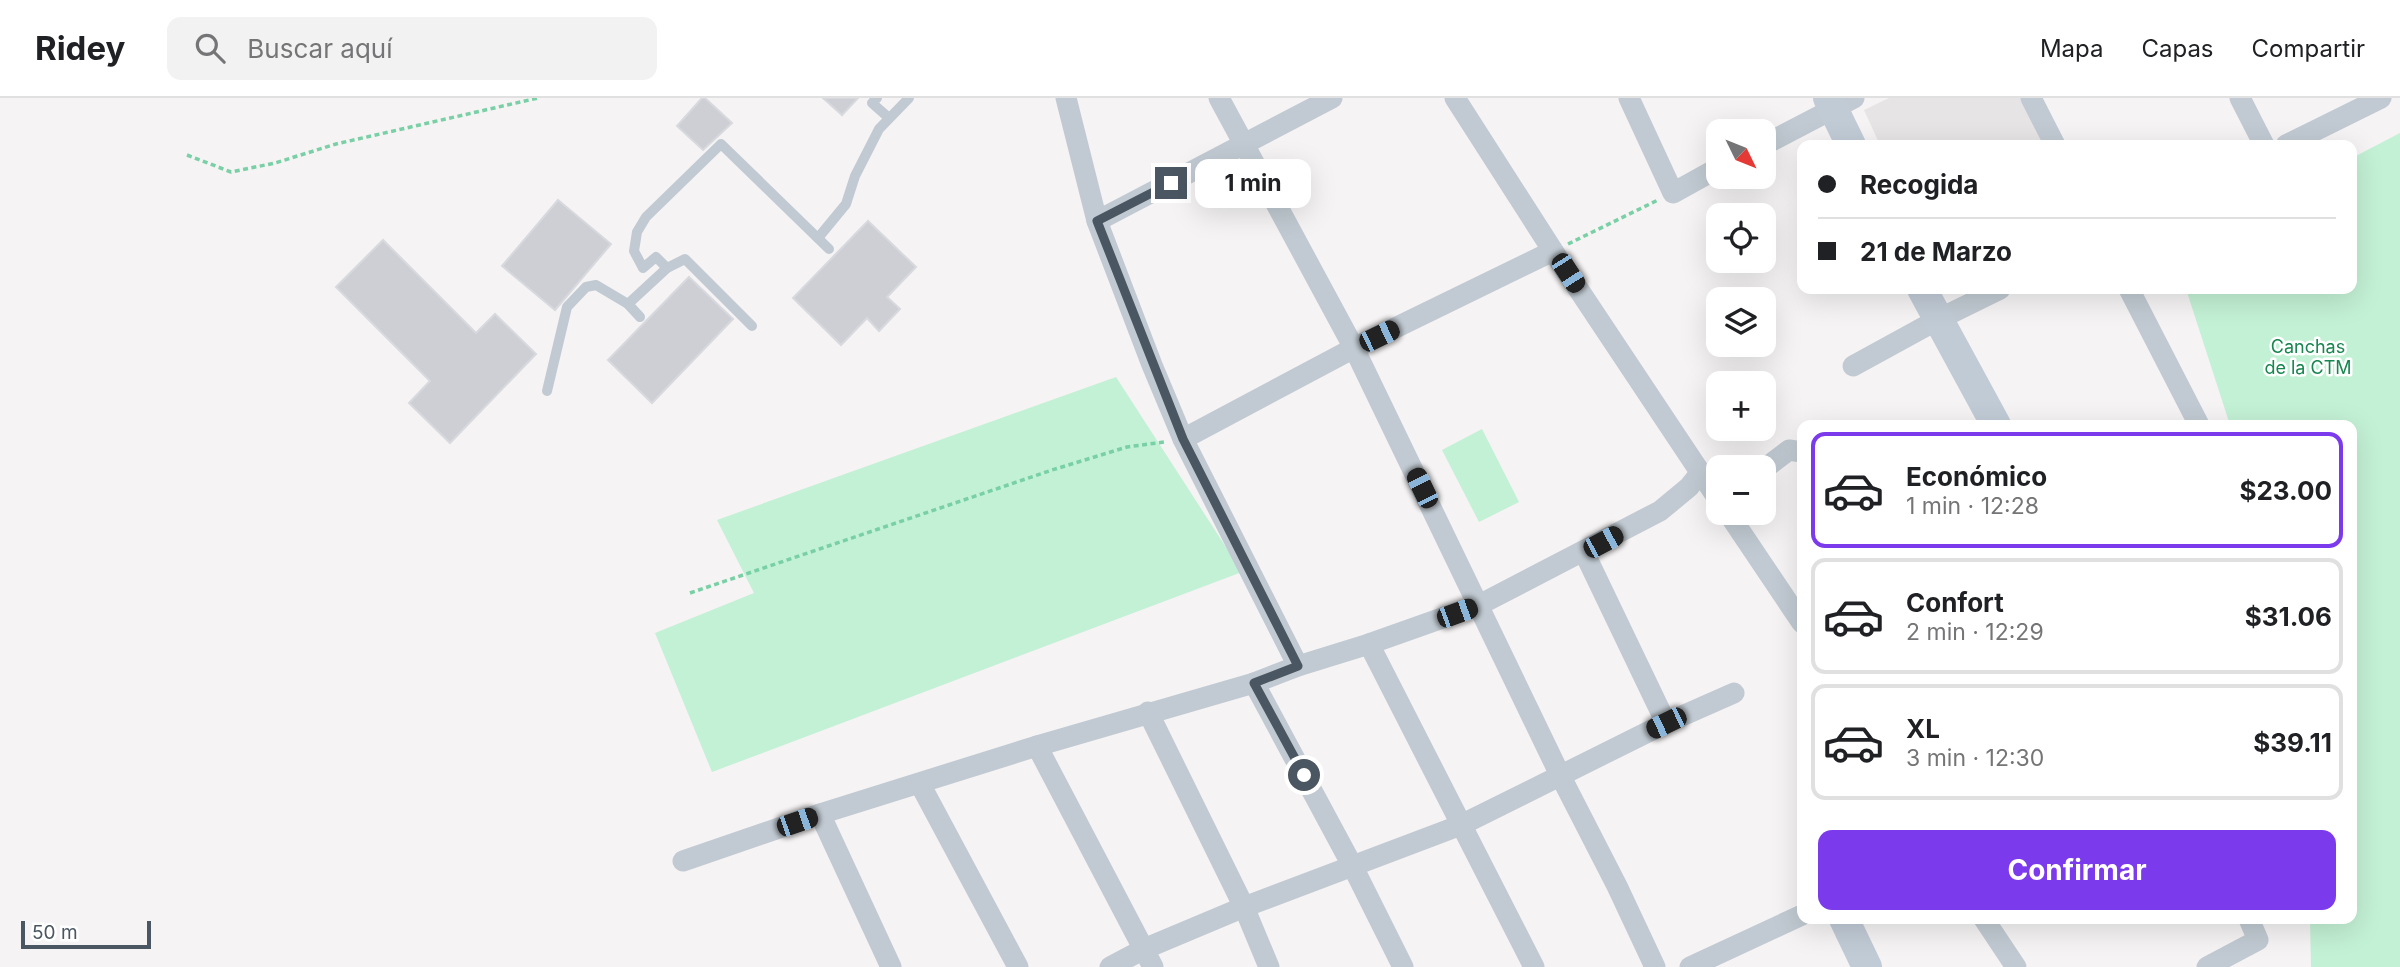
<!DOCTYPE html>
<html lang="es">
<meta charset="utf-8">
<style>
:root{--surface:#fff;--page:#f2f2f2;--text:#202124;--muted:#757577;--line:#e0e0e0;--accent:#7c3aed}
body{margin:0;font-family:Inter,sans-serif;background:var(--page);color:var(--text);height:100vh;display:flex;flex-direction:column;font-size:26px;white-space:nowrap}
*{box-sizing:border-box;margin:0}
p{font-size:23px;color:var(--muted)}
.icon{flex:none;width:38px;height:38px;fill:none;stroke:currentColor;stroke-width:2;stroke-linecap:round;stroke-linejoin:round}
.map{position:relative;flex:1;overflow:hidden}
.details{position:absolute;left:1797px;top:322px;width:560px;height:504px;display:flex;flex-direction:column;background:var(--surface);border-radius:14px;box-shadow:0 7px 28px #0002}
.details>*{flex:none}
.banner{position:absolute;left:1797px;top:42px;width:560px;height:154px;border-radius:14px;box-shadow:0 7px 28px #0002;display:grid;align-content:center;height:154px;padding:0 21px;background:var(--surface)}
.needle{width:46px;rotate:133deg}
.tools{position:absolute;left:1706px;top:21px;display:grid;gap:14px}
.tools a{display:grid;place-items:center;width:70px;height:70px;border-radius:14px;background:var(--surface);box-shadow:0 7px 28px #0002;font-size:35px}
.scale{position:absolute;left:21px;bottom:18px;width:130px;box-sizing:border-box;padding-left:7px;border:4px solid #4a5661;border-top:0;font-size:19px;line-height:24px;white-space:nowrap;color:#4a5661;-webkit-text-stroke:5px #fff;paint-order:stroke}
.end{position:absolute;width:32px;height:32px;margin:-16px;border:9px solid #4a5661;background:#fff;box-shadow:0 0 0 4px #fff}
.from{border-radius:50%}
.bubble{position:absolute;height:49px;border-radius:14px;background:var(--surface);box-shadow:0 7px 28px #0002;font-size:23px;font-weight:700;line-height:49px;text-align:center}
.car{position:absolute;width:21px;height:42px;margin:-21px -10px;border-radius:9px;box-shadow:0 0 5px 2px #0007;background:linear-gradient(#222 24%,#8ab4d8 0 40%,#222 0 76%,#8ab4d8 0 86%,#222 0)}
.banner b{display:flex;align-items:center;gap:24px;height:66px;font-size:26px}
.banner b+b{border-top:2px solid var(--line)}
.banner i{width:18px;height:18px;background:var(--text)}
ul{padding:12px 0 0;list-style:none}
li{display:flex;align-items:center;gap:21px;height:116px;margin:0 14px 10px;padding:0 7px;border:4px solid var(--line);border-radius:14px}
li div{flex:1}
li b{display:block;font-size:26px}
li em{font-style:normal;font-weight:700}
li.selected{border-color:var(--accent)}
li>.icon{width:63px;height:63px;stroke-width:1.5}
.cta{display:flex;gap:14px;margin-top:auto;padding:14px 21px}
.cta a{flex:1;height:80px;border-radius:14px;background:var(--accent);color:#fff;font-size:28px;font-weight:700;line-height:80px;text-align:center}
header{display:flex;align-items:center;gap:42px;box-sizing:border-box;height:98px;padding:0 35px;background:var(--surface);border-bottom:2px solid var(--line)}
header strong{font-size:33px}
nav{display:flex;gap:38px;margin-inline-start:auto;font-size:24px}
.search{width:490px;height:63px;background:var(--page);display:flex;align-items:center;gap:18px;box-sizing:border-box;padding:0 24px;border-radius:14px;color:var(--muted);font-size:26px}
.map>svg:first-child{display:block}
.education{fill:#e6e4e5}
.green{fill:#c3f1d5}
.building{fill:#cdcfd5;stroke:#d7d9de;stroke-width:2}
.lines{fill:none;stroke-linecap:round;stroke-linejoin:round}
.path{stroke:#7ad0a6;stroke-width:3.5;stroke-dasharray:5 3.5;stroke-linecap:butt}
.lane{stroke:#c1cad2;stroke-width:10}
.street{stroke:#c1cad2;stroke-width:21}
.secondary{stroke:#c1cbd6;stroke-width:30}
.route{stroke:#4a5661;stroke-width:9}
.labels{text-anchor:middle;stroke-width:5;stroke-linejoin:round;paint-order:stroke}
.park-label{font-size:18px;fill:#17864f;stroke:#fff}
</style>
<header>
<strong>Ridey</strong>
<div class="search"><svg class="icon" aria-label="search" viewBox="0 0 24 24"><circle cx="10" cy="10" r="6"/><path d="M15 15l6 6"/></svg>Buscar aquí</div>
<nav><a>Mapa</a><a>Capas</a><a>Compartir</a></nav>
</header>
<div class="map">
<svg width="2400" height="869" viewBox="0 0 2400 869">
<rect width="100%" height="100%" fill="#f5f3f3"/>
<polygon class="education" points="1889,0 2026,0 2050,47 1880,47 1864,12"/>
<g class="green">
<polygon points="2400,35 2400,869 2311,869 2310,821 2352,821 2352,327 2230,327 2186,191 2352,191 2352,60"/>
<polygon points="1116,279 1242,474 712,674 655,535 754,495 717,422"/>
<polygon points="1482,331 1519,404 1479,424 1442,352"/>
</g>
<g class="building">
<polygon points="702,0 705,0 732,25 703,52 677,28"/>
<polygon points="823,0 858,0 842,17"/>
<polygon points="558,102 611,146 555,212 502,168"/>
<polygon points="868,123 916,169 887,199 900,211 879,233 867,220 841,247 793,200"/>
<polygon points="383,142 476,235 495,216 536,256 450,345 409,305 430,283 336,189"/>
<polygon points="689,179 733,221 652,305 608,262"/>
</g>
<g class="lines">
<g class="path">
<polyline points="187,57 231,74 275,65 336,46 538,0"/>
<polyline points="1568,146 1658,102"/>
<polyline points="690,495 1052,372 1127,349 1164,344"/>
</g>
<g class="lane">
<polyline points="877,0 872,5 889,20"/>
<polyline points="818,140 846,106 855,78 879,31 909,0"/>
<polyline points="667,170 656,159 643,170 634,153 637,134 646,119 721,46 829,151"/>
<polyline points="628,206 667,170 685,161 752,228"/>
<polyline points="547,293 567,209 586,189 596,187 628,206 640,219"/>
</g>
<g class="street">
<polyline points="1066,0 1097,123 1152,267 1183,341 1298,568"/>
<polyline points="1219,0 1354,250 1560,677 1617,788 1655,869"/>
<polyline points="1455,0 1553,153 1718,401"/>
<polyline points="1629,0 1673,95 1718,70"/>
<polyline points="2031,0 2055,47"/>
<polyline points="2240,0 2264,47"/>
<polyline points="1764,47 1854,0"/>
<polyline points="2286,47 2381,0"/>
<polyline points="1097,123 1332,0"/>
<polyline points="2129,191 2199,327"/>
<polyline points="1853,268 1937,222 2000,191"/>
<polyline points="1183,341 1354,250 1553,153"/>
<polyline points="1764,371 1789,352 1802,354"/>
<polyline points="1728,415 1802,525"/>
<polyline points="1584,454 1666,625"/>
<polyline points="1369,546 1534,869"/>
<polyline points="1254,585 1353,769 1403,869"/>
<polyline points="1148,614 1244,809 1269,869"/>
<polyline points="1037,648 1153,869"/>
<polyline points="920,686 1018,869"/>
<polyline points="820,716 891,869"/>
<polyline points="683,763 820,716 1037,648 1254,585 1298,568 1369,546 1479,507 1660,413 1689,389 1701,374"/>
<polyline points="1984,821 2016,869"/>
<polyline points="1110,869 1144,851 1244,809 1461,727 1666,625 1734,595"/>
<polyline points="1690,869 1802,817"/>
<polyline points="2207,869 2258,842 2249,821"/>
</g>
<g class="secondary">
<polyline points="1828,0 1851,47"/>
<polyline points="1922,191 1996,327"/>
<polyline points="1844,821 1867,869"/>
</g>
</g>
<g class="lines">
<polyline class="route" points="1171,85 1097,123 1183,341 1298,568 1254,585 1304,677"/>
</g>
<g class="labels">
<g class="park-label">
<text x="2308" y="255">Canchas<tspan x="2308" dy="21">de la CTM</tspan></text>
</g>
</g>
</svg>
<div class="tools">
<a><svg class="needle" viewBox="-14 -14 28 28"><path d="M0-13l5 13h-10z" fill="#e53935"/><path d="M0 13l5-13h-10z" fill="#757577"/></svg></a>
<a><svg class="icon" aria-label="locate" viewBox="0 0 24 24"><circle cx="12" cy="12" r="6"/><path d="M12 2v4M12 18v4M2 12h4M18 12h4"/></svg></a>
<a><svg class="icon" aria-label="layers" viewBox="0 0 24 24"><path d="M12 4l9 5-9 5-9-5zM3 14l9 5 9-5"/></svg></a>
<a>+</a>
<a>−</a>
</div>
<div class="scale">50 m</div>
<i class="end from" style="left:1304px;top:677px"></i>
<i class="end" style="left:1171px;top:85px"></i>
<div class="bubble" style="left:1195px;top:61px;width:116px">1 min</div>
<i class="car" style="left:1568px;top:175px;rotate:147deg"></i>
<i class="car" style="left:1379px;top:238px;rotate:64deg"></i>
<i class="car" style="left:1422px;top:390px;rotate:334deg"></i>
<i class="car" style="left:1603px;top:444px;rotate:62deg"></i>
<i class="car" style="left:1457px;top:515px;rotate:70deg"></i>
<i class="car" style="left:1666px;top:625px;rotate:244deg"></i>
<i class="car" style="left:797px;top:724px;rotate:71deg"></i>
<div class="banner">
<b><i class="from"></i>Recogida</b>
<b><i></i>21 de Marzo</b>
</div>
<section class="details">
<ul>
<li class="selected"><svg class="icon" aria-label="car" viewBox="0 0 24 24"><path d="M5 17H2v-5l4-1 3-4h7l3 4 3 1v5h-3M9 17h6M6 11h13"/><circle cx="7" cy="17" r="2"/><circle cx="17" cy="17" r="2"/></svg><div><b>Económico</b><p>1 min · 12:28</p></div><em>$23.00</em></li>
<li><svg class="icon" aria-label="car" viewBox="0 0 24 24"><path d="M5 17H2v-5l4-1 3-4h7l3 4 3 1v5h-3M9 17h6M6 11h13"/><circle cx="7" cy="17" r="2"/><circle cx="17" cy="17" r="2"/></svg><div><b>Confort</b><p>2 min · 12:29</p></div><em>$31.06</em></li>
<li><svg class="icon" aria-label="car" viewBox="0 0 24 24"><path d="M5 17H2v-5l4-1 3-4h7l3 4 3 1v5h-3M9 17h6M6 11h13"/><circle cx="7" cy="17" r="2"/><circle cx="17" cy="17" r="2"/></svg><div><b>XL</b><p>3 min · 12:30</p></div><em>$39.11</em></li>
</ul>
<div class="cta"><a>Confirmar</a></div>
</section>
</div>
